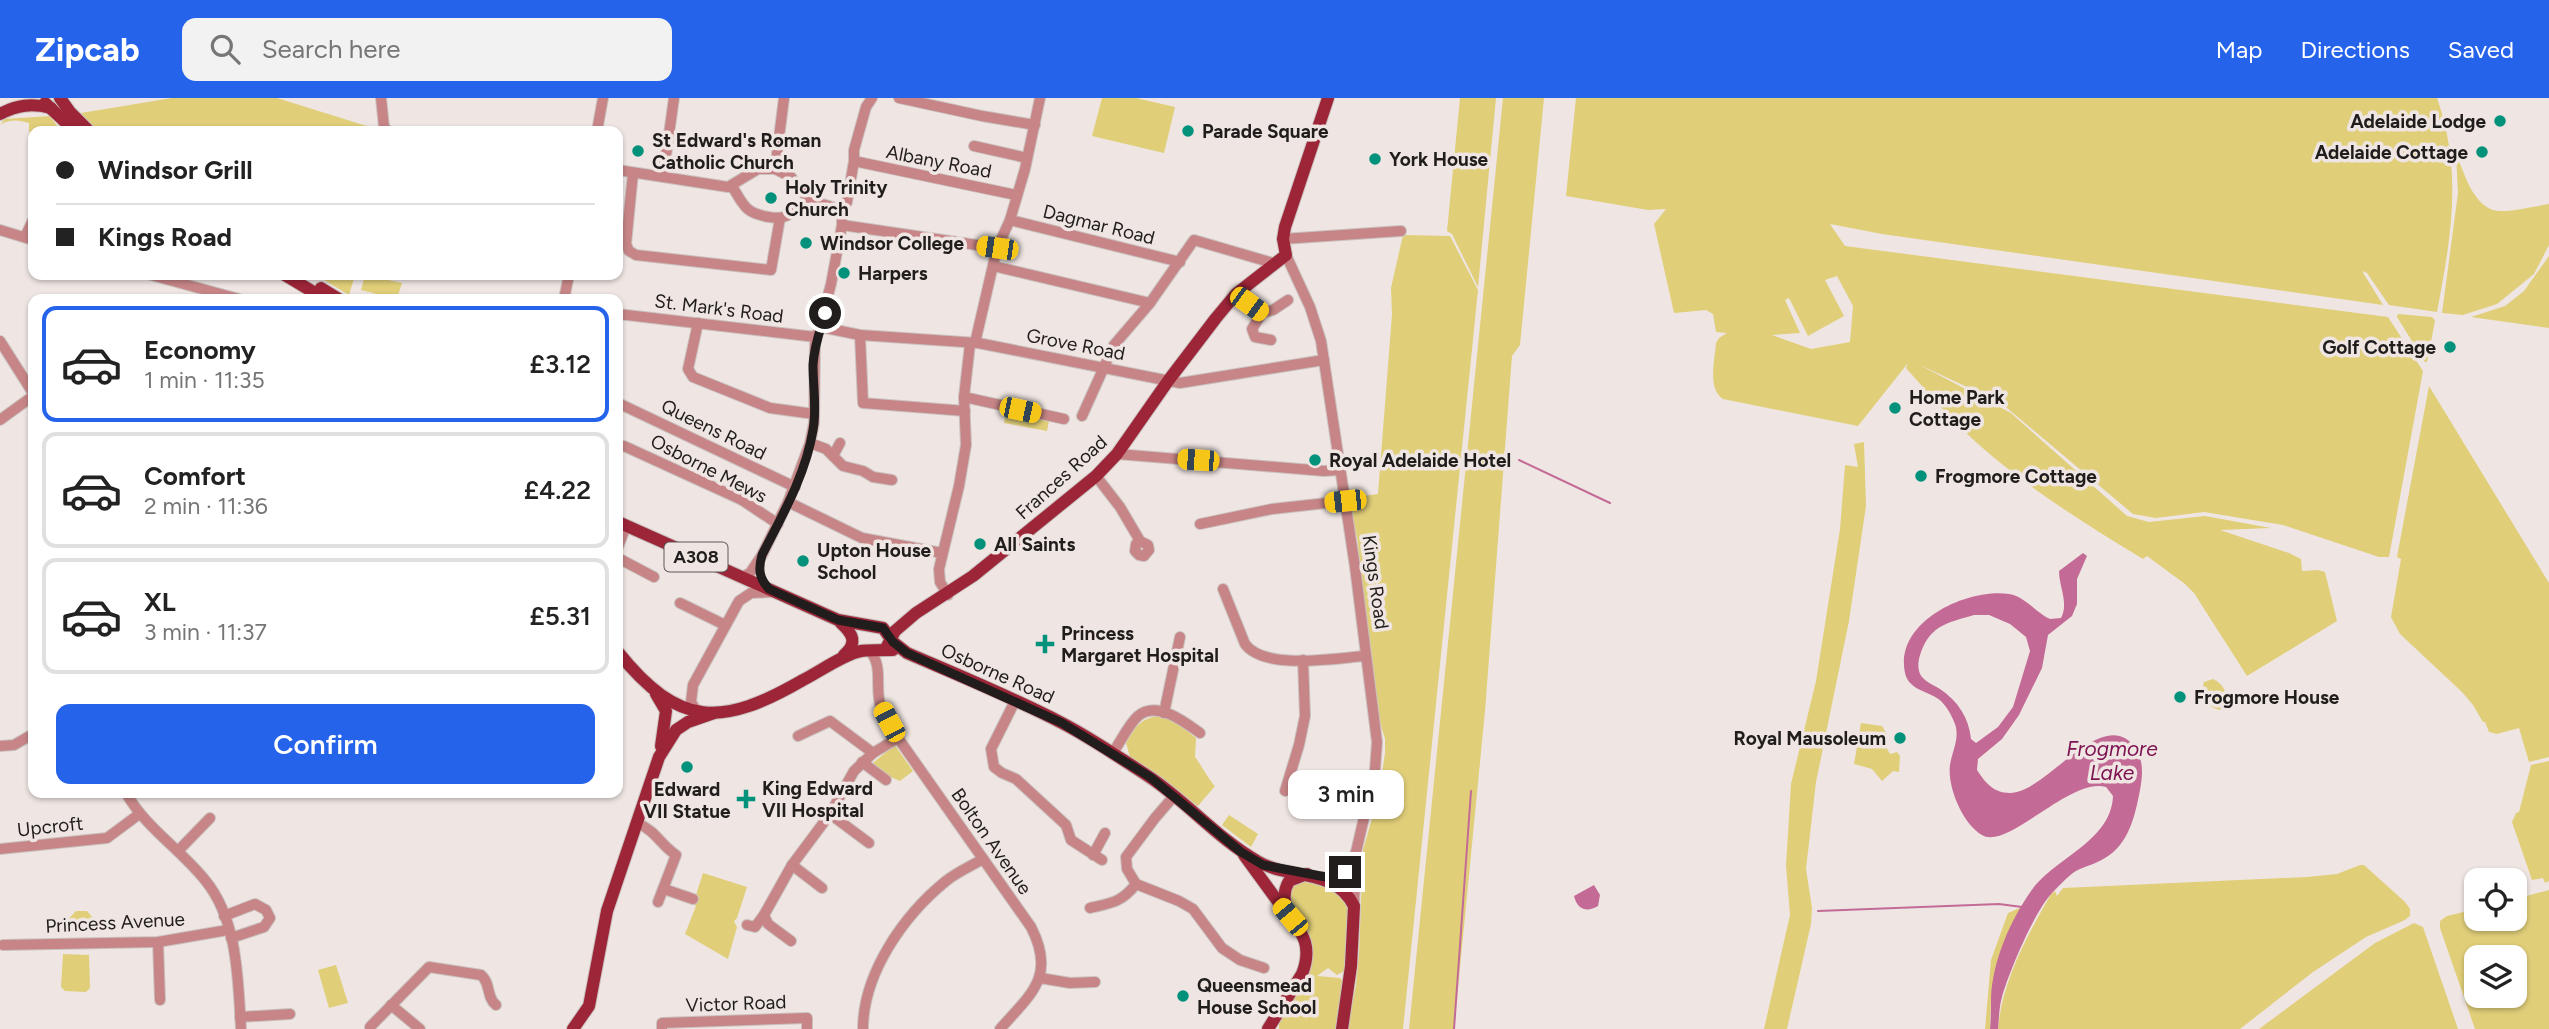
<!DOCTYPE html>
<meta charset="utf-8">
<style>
:root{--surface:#fff;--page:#f2f2f2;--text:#222;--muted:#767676;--line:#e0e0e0;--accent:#2563eb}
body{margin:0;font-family:Figtree,sans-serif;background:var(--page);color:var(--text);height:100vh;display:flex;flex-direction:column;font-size:26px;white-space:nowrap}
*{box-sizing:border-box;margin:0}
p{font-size:23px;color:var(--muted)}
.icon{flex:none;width:38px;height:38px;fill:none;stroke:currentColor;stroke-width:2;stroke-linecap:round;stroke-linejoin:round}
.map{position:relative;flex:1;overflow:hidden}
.drawer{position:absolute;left:28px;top:196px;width:595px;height:504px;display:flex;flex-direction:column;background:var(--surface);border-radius:14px;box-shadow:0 2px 5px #0004}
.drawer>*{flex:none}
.guide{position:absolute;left:28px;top:28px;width:595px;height:154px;border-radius:14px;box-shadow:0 2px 5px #0004;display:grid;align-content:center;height:154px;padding:0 28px;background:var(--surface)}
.buttons{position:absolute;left:2464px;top:770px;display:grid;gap:14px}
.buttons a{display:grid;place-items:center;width:63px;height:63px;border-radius:14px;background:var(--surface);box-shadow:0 2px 5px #0004;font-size:35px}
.end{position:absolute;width:32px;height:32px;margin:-16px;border:9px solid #201d1c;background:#fff;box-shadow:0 0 0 4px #fff}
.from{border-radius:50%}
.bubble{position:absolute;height:49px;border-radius:14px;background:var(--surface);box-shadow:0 2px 5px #0004;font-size:23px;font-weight:600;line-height:49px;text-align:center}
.car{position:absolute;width:21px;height:42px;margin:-21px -10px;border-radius:9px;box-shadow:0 0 5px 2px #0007;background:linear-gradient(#f5c518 24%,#345 0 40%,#f5c518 0 76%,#345 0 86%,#f5c518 0)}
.guide b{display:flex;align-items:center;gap:24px;height:66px;font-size:26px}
.guide b+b{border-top:2px solid var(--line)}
.guide i{width:18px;height:18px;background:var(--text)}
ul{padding:12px 0 0;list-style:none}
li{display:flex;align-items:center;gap:21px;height:116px;margin:0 14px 10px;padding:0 14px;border:4px solid var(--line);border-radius:14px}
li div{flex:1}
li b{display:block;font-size:26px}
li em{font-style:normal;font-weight:600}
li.selected{border-color:var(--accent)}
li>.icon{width:63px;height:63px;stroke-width:1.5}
.action{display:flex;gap:14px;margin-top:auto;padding:14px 28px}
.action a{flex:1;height:80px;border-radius:14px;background:var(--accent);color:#fff;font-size:28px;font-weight:600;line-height:80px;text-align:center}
header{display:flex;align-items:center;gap:42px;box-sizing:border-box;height:98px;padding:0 35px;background:var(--accent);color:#fff}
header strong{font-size:33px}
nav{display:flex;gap:38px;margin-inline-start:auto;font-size:24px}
.search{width:490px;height:63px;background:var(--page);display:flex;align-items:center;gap:18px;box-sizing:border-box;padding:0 24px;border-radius:14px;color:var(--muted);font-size:26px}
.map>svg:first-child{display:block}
.green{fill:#e0ce79;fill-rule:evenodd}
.water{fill:#c36b96;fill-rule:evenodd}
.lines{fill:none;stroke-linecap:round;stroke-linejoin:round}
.stream{stroke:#c36b96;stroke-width:2}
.minor-casing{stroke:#cac2bf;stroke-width:12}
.major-casing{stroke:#cac2bf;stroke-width:14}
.minor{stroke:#c78587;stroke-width:10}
.major{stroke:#9c2538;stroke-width:12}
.route{stroke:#201d1c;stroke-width:9}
.poi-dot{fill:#02917b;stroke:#efe6e3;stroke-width:2.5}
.labels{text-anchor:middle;stroke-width:7;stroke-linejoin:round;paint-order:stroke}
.shield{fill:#efe6e3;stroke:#5e5958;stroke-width:2}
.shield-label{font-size:18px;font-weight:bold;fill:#201d1c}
.poi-label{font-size:19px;font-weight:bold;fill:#201d1c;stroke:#efe6e3;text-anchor:start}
.street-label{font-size:19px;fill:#201d1c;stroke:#efe6e3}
.water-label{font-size:21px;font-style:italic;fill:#7d1151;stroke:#efe6e3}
</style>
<header>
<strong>Zipcab</strong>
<div class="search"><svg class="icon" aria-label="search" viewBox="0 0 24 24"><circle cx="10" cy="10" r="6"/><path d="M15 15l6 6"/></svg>Search here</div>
<nav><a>Map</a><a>Directions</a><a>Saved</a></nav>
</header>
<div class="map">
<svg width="2549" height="931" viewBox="0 0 2549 931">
<rect width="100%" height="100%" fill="#efe6e3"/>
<g class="green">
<polygon points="172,0 277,0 373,30 374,33 97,33 81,15"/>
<polygon points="1102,0 1136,0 1175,9 1164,55 1092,38"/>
<polygon points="1460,0 1496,0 1478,189 1452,136 1447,133"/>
<polygon points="1503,0 1544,0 1520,247 1512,258 1485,613 1454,931 1409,931"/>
<path d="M1576 0H2437C2463 74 2451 140 2437 214L2389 207 2367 175 2362 173 2383 207 1882 136 1830 126 1845 148 2388 219 2423 273 2389 459H2379L2283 427 2204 414 2156 420 2133 416 2001 305 1918 266 2011 315 2127 418 2149 424 2205 418 2271 430 2220 432 2289 455 2301 461 2302 473 2318 472 2325 474 2337 523 2247 578 2194 495 2185 486 2147 458 2143 461C2079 422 2011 380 1957 326 1939 308 1923 289 1906 270L1908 265 1858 328 1723 301C1707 291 1715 261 1716 245L1719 240 1727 235 1716 234 1713 216 1706 212 1674 215 1654 126 1666 111 1648 112 1566 98ZM1837 178 1853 208 1850 244 1811 251 1772 237 1800 235 1785 202 1789 200 1808 238 1844 218 1825 182Z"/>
<path d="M50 18 61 33H33V35L29 34V25C18 22 10 21 0 27L5 21Z"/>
<path d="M2456 56C2464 74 2472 105 2493 112 2506 116 2535 108 2549 106V147L2534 176 2497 206 2463 217 2442 215 2458 95Z"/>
<polygon points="1403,137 1450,138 1478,192 1403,931 1347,931 1356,887 1359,856 1363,752 1379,696 1385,655 1385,641 1379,621 1359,469 1358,444 1348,400 1378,396 1392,216 1391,190"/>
<polygon points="2549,158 2549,230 2471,219 2505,208 2524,193"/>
<polygon points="316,177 355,177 349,197"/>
<polygon points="365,177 402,185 397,201 361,192"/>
<polygon points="2398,216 2432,219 2435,223 2427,264 2425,264 2397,219"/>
<polygon points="2429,288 2549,485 2549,659 2529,664 2519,630 2497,636 2489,634 2485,624 2483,624 2473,607 2462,594 2400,536 2391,519 2401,461 2397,459"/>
<polygon points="1007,310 1050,318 1047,333 1004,325"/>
<polygon points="1864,344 1866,408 1849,523 1816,684 1806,771 1812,810 1811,826 1787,931 1764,931 1790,817 1786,768 1791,686 1816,583 1840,431 1845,367 1858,369 1854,346"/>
<path d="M2213 581C2224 586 2228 596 2226 607L2220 612C2206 609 2200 597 2204 584Z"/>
<path d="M1157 618 1170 619 1196 640 1195 659C1200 665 1210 684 1215 688L1198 708 1130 659 1126 645C1133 631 1140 621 1157 618Z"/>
<polygon points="1861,625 1882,628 1886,635 1882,642 1890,656 1897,654 1900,658 1899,674 1893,673 1882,683 1872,671 1854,666"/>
<polygon points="894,646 913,673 900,683 888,678 873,665 885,655 884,652"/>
<polygon points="2549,663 2549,783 2545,785 2543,780 2532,782 2512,724 2516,715 2519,714 2531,667"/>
<polygon points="1229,717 1258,736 1251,749 1222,727"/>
<path d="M2360 767H2364L2405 804 2410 811V818L2405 822 2366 839 2313 874 2240 931H1998C2002 883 2027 838 2051 796L2055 793 2057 798 2063 790 2307 779 2337 776Z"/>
<polygon points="703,775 747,789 737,820 734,823 737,829 728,861 685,836 696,808 693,806"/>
<path d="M1300 782C1312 785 1333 788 1341 797 1354 810 1347 854 1346 872L1337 877 1328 870 1317 878 1340 880 1344 884 1336 931H1279V922L1309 871 1290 810 1287 791Z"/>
<path d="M2549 792V931H2475L2440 830V823L2447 818 2476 811V821H2515V801ZM2476 859H2515V898H2476Z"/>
<polygon points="2022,809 2007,837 1996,871 1991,898 1990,931 1985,931 1991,862 2008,815"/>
<polygon points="76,813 87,813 99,827 94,834 63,835 63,827"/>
<polygon points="2414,825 2423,829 2458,931 2259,931 2375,845"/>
<polygon points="63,856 89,857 90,890 86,894 65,893 61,889"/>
<polygon points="336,867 348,905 329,910 318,872"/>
</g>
<g class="water">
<path d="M2083 455 2087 458 2077 481V506L2072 518 2048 537 2042 570 2019 617 2002 641 1978 661 1977 672C1985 684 1993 695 2010 695 2046 695 2100 609 2133 647 2144 660 2143 676 2140 692 2135 718 2129 746 2105 760 2096 766 2085 768 2076 773 2068 778 2059 788 2052 795 2034 814 2009 874 2002 899 1999 909 1999 921 1998 931H1990C1991 920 1991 910 1991 899 1993 862 2010 823 2031 793 2054 760 2111 744 2113 698L2106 689C2071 678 2007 753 1982 737 1963 726 1947 689 1950 667 1952 653 1960 641 1955 626 1952 618 1947 609 1941 603 1930 593 1909 593 1905 575 1894 523 1968 490 2009 496 2026 499 2035 514 2050 521L2061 520C2069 505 2059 489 2059 473ZM1974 517H1989L2010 526 2026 539 2030 553 2013 609 1998 629 1976 645 1971 641C1969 620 1958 603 1940 591 1935 588 1926 584 1922 579 1917 573 1918 564 1920 557 1930 527 1947 525 1974 517Z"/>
<path d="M1594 787 1600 797 1598 808C1586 815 1577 811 1574 798Z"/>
</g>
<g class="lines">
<g class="stream">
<polyline points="1519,362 1610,405"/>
<polyline points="1818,813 1999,806 2022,809"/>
<polyline points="1454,931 1471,693"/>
</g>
<defs>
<g id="minor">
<polyline points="381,0 384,29 388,33"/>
<polyline points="784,0 775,71 791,79 809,102 842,112"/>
<polyline points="899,0 982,18 1035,27"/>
<polyline points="597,33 603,0"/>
<polyline points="974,48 1027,60"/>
<polyline points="854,63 1016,97"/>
<polyline points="618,72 728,89 758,71 775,71"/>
<polyline points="633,75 626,146 629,153 636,157 771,172 780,120"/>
<polyline points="663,79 674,0"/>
<path d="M732 88C744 108 745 115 769 119 775 120 780 121 786 118 794 115 801 107 809 102"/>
<polyline points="1010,122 1180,164"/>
<polyline points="842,127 997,150"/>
<polyline points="0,132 33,142"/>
<polyline points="25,139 33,122"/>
<polyline points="1283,141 1401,133"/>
<polyline points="1286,157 1310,209 1321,243 1355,469 1377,644 1375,672 1356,754 1354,808"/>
<polyline points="993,168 1150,205"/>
<polyline points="151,177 239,201"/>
<polyline points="1236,196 1262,215"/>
<polyline points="564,201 569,177"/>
<polyline points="618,216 816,239"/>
<polyline points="698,225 688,271 693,279 770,310 814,316"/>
<polyline points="821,229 860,237 978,245 1180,285 1324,262"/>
<polyline points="860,237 863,305 965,313"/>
<polyline points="1271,242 1255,239 1252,231 1262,215 1273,212 1288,202"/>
<polyline points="0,243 33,295"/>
<polyline points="975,245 997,150 1010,122 1025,71 1040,0"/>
<polyline points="964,299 1064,321"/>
<polyline points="618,305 795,389"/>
<polyline points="1082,318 1114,247 1150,205 1194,142 1273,165"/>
<polyline points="0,322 33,298"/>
<polyline points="810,345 826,351 843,368 863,373 873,379 892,382"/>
<polyline points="624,348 742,402 778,426"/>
<polyline points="1117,356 1324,373 1340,372"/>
<polyline points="833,358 840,345"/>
<polyline points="1096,378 1120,409 1140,443 1148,447 1149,452 1144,458 1139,457 1135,453 1136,446 1140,443"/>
<polyline points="788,404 862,440 942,455"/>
<polyline points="1200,426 1272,411 1345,403"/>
<polyline points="618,449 626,428"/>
<polyline points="618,460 654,479"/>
<polyline points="742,479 750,475 762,457 788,404 810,345 814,325 815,246 831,186 842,127 842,112 847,104 854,63 854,52 866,9 872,0"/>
<path d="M1223 491 1245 546C1265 573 1335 560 1366 558"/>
<polyline points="948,497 940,484 939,471 959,388 966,347 964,299 970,246"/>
<polyline points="680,505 725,527"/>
<path d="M870 553C884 569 874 591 881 609 885 620 893 630 898 640L1031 829C1056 878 1032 895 1000 931"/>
<polyline points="1015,603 991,651 994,669 1002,675 1016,681 1066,727 1071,742 1102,762"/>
<polyline points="697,614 691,604 693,587 739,503 751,495 773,494"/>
<polyline points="1164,615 1180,539"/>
<polyline points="798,638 830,623 873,655"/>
<polyline points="0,648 14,647 33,636"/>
<path d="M1112 656C1120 645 1128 627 1138 618 1157 602 1185 624 1200 635"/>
<polyline points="862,664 886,682"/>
<polyline points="1285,693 1299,647 1305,618 1303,562"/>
<path d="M126 695C146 730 179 750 205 782 238 822 238 882 241 931"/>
<polyline points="1174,698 1155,720 1126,759 1127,771 1136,786 1179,803 1193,811 1222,850 1240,862 1264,870"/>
<polyline points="830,716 869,745"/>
<path d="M637 725C656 733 660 746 676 757L658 804"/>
<polyline points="0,751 107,740 138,717"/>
<polyline points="178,753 210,720"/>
<polyline points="1093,757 1105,735"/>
<polyline points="792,767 822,790"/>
<path d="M1320 779C1341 782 1345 772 1355 756"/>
<polyline points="664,791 693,801"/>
<path d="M1090 810C1112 805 1122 804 1136 786"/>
<polyline points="224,818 255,806 266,812 270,820 264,829 231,840"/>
<polyline points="747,827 755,829 764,817"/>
<polyline points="791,843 768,826 764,817 792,767 830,716 854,673 873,655 898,640"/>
<polyline points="158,844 160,902"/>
<polyline points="3,847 158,844 228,832"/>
<polyline points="1040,880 1070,885 1095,884"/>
<polyline points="391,907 420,931"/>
<polyline points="240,919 290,916"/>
<path d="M370 929 429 869 481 877C491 885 486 899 496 907"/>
<polyline points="662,931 662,925 807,920 807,931"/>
<path d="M863 931C863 875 904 817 946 783 957 774 971 768 983 761"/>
</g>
<g id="major">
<polyline points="60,0 70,14 89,33"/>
<polyline points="45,5 75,33"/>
<path d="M0 16C17 7 32 5 51 10"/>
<polyline points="285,177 325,201"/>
<polyline points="321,190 339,201"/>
<path d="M618 424 838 522 883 530 893 544 907 555C958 577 1012 599 1062 625 1091 640 1120 660 1148 678 1186 703 1217 740 1257 763 1288 782 1335 769 1354 808L1351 868 1342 931"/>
<path d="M841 525C853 536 858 545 844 557"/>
<polyline points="885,552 895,533 916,515 973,478 1096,378 1117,356 1168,283 1216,220 1236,196 1286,157 1283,141 1285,129 1328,0"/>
<path d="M618 554C679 630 722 629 803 582 819 574 844 556 861 553 867 552 886 552 893 552"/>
<polyline points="656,596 666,613 661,648"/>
<polyline points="1244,757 1287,816"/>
<polyline points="573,931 589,908 607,813 659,659 676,632 688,624 714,615"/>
<path d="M1268 931 1302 876C1306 866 1308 855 1305 844 1298 822 1275 807 1289 783L1307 776"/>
</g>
</defs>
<use href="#minor" class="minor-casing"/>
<use href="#major" class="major-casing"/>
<use href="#minor" class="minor"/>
<use href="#major" class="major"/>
</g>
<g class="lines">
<path class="route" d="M825 215C820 233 814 248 813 267 813 289 817 311 813 332 806 376 782 418 762 457 758 471 759 480 769 491L838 522 883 530 893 544 907 555 1062 625 1150 679 1241 754 1263 767 1331 780 1345 774"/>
</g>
<g class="poi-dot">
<circle cx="2500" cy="23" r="7"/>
<circle cx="1188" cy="33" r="7"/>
<circle cx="638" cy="53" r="7"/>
<circle cx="2482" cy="54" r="7"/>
<circle cx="1375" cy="61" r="7"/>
<circle cx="771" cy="100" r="7"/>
<circle cx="806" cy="145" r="7"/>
<circle cx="844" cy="175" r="7"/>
<circle cx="2450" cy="249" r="7"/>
<circle cx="1895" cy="310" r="7"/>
<circle cx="1315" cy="362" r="7"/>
<circle cx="1921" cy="378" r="7"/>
<circle cx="980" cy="446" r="7"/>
<circle cx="803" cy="463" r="7"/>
<path d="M1041.5 535.5h7v7h7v7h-7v7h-7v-7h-7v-7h7z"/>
<circle cx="2180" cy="599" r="7"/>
<circle cx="1900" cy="640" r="7"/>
<circle cx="687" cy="669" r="7"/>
<path d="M742.5 690.5h7v7h7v7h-7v7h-7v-7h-7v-7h7z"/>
<circle cx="1183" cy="898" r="7"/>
</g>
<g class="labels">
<rect class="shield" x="664.5" y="444.5" width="63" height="29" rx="5"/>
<g class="shield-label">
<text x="696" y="465">A308</text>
</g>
<g class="poi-label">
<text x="2486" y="30" text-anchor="end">Adelaide Lodge</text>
<text x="1202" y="40">Parade Square</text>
<text x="652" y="49">St Edward's Roman<tspan x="652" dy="22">Catholic Church</tspan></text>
<text x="2468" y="61" text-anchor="end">Adelaide Cottage</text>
<text x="1389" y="68">York House</text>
<text x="785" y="96">Holy Trinity<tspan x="785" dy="22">Church</tspan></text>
<text x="820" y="152">Windsor College</text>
<text x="858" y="182">Harpers</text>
<text x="2436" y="256" text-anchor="end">Golf Cottage</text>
<text x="1909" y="306">Home Park<tspan x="1909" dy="22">Cottage</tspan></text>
<text x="1329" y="369">Royal Adelaide Hotel</text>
<text x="1935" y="385">Frogmore Cottage</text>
<text x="994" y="453">All Saints</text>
<text x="817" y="459">Upton House<tspan x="817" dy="22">School</tspan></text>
<text x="1061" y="542">Princess<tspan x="1061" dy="22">Margaret Hospital</tspan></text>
<text x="2194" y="606">Frogmore House</text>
<text x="1886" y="647" text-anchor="end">Royal Mausoleum</text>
<text x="762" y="697">King Edward<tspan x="762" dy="22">VII Hospital</tspan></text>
<text x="687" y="698" text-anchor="middle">Edward<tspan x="687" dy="22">VII Statue</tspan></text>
<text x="1197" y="894">Queensmead<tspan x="1197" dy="22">House School</tspan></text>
</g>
<g class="street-label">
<text transform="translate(939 63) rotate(11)" y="7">Albany Road</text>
<text transform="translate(1099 126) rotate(14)" y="7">Dagmar Road</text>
<text transform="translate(719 210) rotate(7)" y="7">St. Mark's Road</text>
<text transform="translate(1076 246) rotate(11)" y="7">Grove Road</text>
<text transform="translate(714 331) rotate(26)" y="7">Queens Road</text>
<text transform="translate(709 370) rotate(27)" y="7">Osborne Mews</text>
<text transform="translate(1061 379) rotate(-42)" y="7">Frances Road</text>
<text transform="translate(1376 484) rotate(82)" y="7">Kings Road</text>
<text transform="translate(998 575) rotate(24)" y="7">Osborne Road</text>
<text transform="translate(50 728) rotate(-6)" y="7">Upcroft</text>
<text transform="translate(992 743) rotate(55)" y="7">Bolton Avenue</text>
<text transform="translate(115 824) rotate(-3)" y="7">Princess Avenue</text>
<text transform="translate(736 905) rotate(-2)" y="7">Victor Road</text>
</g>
<g class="water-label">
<text x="2112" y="658">Frogmore<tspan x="2112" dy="24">Lake</tspan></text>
</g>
</g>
</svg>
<div class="buttons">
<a><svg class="icon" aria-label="locate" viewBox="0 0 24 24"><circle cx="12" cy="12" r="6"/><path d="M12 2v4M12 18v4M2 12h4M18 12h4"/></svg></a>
<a><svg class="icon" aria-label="layers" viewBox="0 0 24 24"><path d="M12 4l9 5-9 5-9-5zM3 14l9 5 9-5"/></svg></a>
</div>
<i class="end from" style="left:825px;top:215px"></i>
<i class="end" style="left:1345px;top:774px"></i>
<div class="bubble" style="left:1288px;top:672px;width:116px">3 min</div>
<i class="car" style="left:997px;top:150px;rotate:278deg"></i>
<i class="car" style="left:1249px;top:206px;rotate:126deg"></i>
<i class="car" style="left:1020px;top:312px;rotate:102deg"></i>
<i class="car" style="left:1198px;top:362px;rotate:274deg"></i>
<i class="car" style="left:1345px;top:403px;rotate:264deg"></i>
<i class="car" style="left:889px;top:624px;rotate:332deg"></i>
<i class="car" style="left:1290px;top:819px;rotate:320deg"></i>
<div class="guide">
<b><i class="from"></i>Windsor Grill</b>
<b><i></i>Kings Road</b>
</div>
<section class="drawer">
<ul>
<li class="selected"><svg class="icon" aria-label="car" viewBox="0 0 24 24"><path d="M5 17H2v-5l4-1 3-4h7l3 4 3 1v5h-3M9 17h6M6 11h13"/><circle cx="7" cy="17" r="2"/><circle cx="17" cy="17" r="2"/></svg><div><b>Economy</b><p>1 min · 11:35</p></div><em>£3.12</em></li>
<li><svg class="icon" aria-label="car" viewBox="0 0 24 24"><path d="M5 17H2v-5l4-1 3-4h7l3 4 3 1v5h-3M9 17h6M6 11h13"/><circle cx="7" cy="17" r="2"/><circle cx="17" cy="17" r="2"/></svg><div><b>Comfort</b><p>2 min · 11:36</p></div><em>£4.22</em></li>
<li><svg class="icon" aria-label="car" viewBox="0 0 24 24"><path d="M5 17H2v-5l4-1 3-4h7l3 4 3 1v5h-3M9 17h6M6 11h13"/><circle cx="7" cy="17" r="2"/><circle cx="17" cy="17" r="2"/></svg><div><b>XL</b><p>3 min · 11:37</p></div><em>£5.31</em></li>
</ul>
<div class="action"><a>Confirm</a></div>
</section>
</div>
